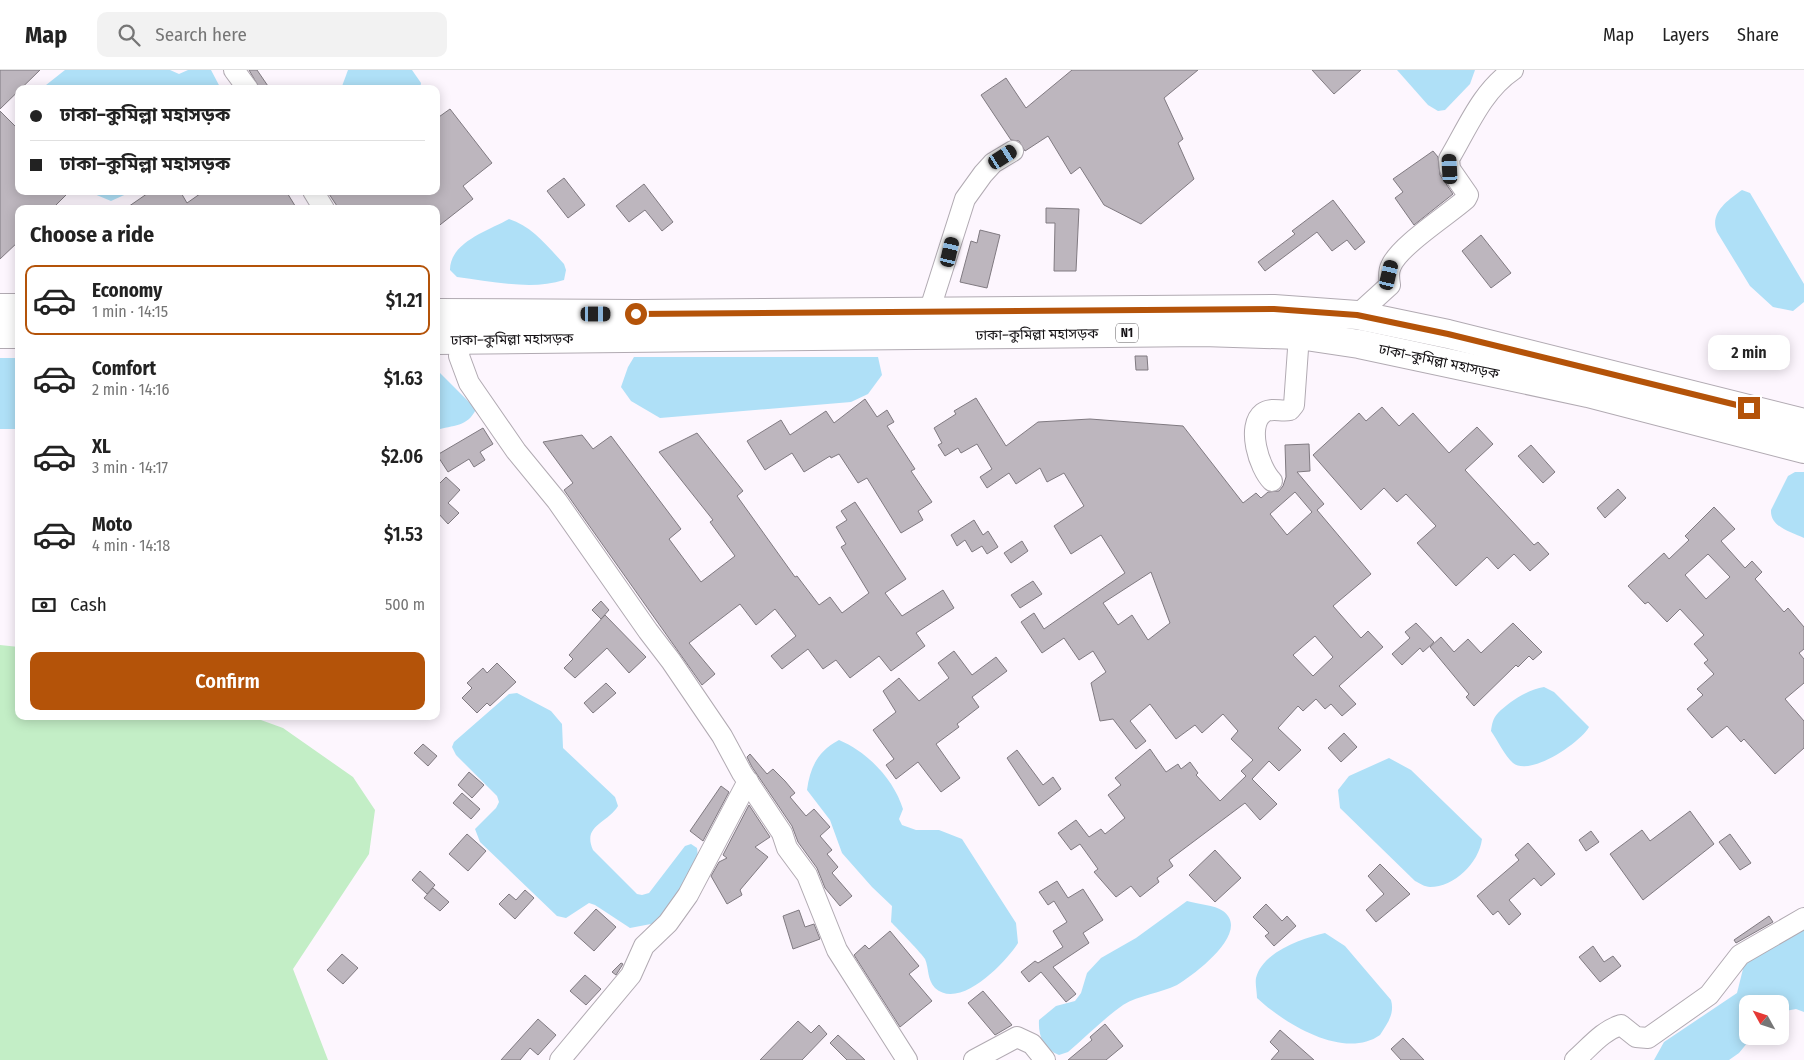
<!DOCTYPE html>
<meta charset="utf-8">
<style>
:root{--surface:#fff;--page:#f2f2f2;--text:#222;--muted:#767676;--line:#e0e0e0;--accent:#b45309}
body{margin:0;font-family:"Fira Sans Condensed","Noto Sans Bengali",sans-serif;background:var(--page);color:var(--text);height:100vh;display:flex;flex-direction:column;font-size:19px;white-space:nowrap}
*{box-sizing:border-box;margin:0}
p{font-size:16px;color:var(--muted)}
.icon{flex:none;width:28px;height:28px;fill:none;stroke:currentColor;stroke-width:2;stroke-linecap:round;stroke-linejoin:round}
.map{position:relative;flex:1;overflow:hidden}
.drawer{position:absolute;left:15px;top:135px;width:425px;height:515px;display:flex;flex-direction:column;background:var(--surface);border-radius:10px;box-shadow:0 2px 12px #0003}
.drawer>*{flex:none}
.banner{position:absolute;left:15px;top:15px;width:425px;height:110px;border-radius:10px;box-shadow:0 2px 12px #0003;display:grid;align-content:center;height:110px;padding:0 15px;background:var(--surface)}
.needle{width:32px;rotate:310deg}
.controls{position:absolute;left:1739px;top:925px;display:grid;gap:10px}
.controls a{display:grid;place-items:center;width:50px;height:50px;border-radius:10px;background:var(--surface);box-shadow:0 2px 12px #0003;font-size:25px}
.end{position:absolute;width:22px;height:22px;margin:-11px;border:6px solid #b45309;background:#fff;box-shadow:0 0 0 2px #fff}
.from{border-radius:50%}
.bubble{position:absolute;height:35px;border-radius:10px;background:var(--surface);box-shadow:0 2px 12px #0003;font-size:16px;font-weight:600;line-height:35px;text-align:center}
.car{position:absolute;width:15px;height:30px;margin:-15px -8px;border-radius:6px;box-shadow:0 0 4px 1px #0007;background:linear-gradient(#222 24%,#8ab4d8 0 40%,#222 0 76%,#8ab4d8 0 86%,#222 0)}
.banner b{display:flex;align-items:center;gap:18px;height:48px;font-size:19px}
.banner b+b{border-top:1px solid var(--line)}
.banner i{width:12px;height:12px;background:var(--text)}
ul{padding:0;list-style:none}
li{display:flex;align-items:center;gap:15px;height:70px;margin:0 10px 8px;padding:0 5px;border:2px solid transparent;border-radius:10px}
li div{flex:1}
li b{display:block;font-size:19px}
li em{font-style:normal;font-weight:600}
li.current{border-color:var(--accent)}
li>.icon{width:45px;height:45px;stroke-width:1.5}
h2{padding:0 15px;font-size:22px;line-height:60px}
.pay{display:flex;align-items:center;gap:12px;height:55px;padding:0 15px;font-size:19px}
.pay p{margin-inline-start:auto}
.primary-button{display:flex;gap:10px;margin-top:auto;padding:10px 15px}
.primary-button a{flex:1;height:58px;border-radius:10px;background:var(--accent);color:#fff;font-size:20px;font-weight:600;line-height:58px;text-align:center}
header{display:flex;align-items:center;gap:30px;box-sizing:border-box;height:70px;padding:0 25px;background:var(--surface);border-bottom:1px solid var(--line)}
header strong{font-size:24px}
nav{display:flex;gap:28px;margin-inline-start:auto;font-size:18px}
.search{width:350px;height:45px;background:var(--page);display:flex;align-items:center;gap:12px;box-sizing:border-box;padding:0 18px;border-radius:10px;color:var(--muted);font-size:19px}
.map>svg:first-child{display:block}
.green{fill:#c3eec6}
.water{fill:#afe0f7}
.building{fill:#bdb6be;stroke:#807a81;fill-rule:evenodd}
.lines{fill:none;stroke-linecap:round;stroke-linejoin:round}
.minor-casing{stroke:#b1aab2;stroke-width:22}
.highway-casing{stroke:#b1aab2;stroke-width:30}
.minor{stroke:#fff;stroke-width:20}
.highway{stroke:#fff;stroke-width:28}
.route{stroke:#b45309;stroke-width:6}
.labels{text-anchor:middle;stroke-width:5;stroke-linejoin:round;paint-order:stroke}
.shield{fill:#fff;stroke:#5c5a5c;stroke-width:1}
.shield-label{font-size:12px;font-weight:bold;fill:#161316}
.street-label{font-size:14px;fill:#161316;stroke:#fff}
</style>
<header>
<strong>Map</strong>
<div class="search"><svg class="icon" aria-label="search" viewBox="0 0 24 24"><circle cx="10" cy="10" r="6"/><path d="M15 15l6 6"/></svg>Search here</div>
<nav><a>Map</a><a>Layers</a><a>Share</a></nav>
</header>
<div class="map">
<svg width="1804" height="990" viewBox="0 0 1804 990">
<rect width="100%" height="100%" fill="#fdf6fe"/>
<polygon class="green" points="0,575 19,577 19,646 250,646 283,658 353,707 375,740 369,784 293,899 328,990 0,990"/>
<g class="water">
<polygon points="65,0 170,0 179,4 188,0 211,0 221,19 41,19"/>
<polygon points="348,0 412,0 421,13 420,19 341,19"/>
<polygon points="1397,0 1475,0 1470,14 1445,40 1438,41 1428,35"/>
<path d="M1742 120 1750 123 1804 214V232L1793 241 1773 237 1750 216 1717 162C1709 143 1728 130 1742 120Z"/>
<polygon points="87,121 133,121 111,131"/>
<path d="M509 149C532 156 548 177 564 194L566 200 564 210C531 221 491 211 457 207L450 200C450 172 488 161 509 149Z"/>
<polygon points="634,287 878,287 882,305 868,324 851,332 660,348 631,331 621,317 628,297"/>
<rect x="0" y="288" width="19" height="71"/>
<path d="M436 299 476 339C468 357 453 355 436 360Z"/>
<path d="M1795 402H1804V468C1791 462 1770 457 1771 440L1788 406Z"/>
<path d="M1544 617 1554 622 1589 657C1580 673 1530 707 1513 693 1505 686 1498 671 1491 661 1492 654 1493 648 1498 643 1509 632 1529 619 1544 617Z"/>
<path d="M517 623 551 641 562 654 563 678 615 727 618 736C607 754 582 755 593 780L637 824 642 825 649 823 685 776 691 774 697 778 698 787 679 824 656 853 630 858 595 835 589 833 566 848 557 846 480 772 475 759 496 738 499 732 497 726 456 685 452 677 454 672 509 624Z"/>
<path d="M839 670C868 682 894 710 903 739L899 749 902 755 916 760H939L962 769 1016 853 1018 873C1006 892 960 941 935 918 927 910 929 898 925 889 923 885 897 858 891 852L892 836 872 817 842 783 830 750 807 720C810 697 818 681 839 670Z"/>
<path d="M1389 688 1411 700 1482 769C1479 793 1454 817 1430 817 1425 817 1419 813 1415 811L1340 738 1338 720 1349 706Z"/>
<path d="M1187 831C1197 834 1215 835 1223 841 1252 862 1194 905 1177 915 1161 923 1139 925 1123 935 1104 948 1086 967 1068 982L1059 985C1044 979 1038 967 1039 950L1056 936 1075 931 1081 923 1087 903 1101 888 1136 868Z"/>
<polygon points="1804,859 1804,942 1796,939 1780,942 1780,934 1748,934 1748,966 1753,966 1739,983 1729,990 1654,990 1664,972 1737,923 1745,891"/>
<path d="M1325 863 1345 876 1391 930C1395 944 1387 954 1380 965 1345 990 1286 955 1257 928 1257 922 1255 914 1256 908 1262 882 1303 868 1325 863Z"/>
</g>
<g class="building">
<polygon points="0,0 40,0 0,39"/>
<polygon points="249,0 257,0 270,19 260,19"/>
<polygon points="1072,0 1198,0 1164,28 1183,69 1178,73 1194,109 1141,154 1104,135 1080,97 1071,104 1048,66 1025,81 1019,71 1011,70 981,25 1006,8 1026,38"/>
<polygon points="1312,0 1361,0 1334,24"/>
<polygon points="450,39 492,93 463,116 473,129 436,158 436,139 339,139 327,121 436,121 436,49"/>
<polygon points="0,41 19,60 19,121 70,121 52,139 19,139 19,171 0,189"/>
<polygon points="1433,81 1438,87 1440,105 1453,124 1414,155 1395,128 1403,122 1393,109"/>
<polygon points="564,108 585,135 568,148 547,121"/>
<polygon points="644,114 673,152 662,161 645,140 629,152 616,136"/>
<polygon points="151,121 180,121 187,133 204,121 286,121 297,139 125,139"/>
<polygon points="1333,130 1365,172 1355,180 1347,170 1332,181 1317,162 1265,201 1258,192 1295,164 1292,161"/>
<polygon points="1046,138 1079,139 1076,201 1054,201 1055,153 1046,153"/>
<polygon points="980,160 1000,165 987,218 960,212 971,171 977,173"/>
<polygon points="1481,165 1511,203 1491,218 1462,181"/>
<polygon points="1135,286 1147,286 1148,300 1136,300"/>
<path d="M976 328 1006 376 1038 352 1090 349 1183 356 1243 433 1256 423 1261 428 1268 422 1279 421 1283 416 1286 407 1285 375 1309 374 1310 401 1297 402 1324 434 1317 440 1371 504 1333 536 1361 568 1368 561 1383 577 1339 616 1356 634 1342 646 1331 634 1325 639 1316 629 1303 641 1298 636 1278 658 1301 680 1279 701 1269 691 1252 709 1277 734 1260 750 1245 733 1169 790 1173 796 1157 808 1159 812 1140 827 1131 816 1116 827 1094 802 1098 799 1080 774 1071 780 1058 763 1076 750 1089 767 1101 759 1105 764 1125 748 1108 725 1121 715 1115 708 1150 679 1166 702 1178 694 1181 699 1190 692 1198 703 1196 705 1220 731 1246 706 1241 701 1253 690 1231 669 1238 661 1223 644 1202 663 1195 655 1176 669 1150 634 1130 651 1146 671 1136 679 1113 649 1100 651 1091 613 1106 602 1093 581 1079 590 1064 568 1042 583 1021 552 1034 543 1044 559 1125 503 1101 465 1071 484 1054 456 1084 436 1064 403 1047 412 1040 398 1016 414 1009 403 987 418 980 407 992 399 977 374 961 383 958 378 945 386 938 375 942 373 934 358 956 344 954 341ZM1295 422 1312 442 1287 465 1270 444ZM1151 502 1170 553 1148 570 1132 545 1118 555 1103 533ZM1315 566 1333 587 1313 606 1293 585Z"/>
<polygon points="865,329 877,347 887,340 894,352 887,356 915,399 911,401 932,432 918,441 923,450 901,463 867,408 858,413 839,384 831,388 830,386 804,402 792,383 765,400 747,371 781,350 790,365 826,341 834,353"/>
<polygon points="1382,337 1399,356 1413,343 1449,383 1477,357 1493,374 1465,400 1534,475 1538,472 1549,484 1530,501 1514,484 1498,499 1487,487 1456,516 1417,473 1436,456 1406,424 1397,432 1384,418 1361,440 1313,385 1359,343 1366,351"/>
<polygon points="483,358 493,374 480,382 485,390 474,397 469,389 448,402 437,385"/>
<polygon points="697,363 743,421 737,426 795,507 797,506 819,535 830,527 842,543 869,523 841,477 846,474 836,457 847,450 841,441 855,432 906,509 885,523 902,546 943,520 954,538 916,563 925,576 891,601 879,586 850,608 836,590 823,599 808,579 782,599 771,586 796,566 775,539 756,555 740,534 689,573 715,604 702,615 564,420 573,413 543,372 582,365 593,379 611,366 681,459 669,469 701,512 735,486 710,452 713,450 659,382"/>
<polygon points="1531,375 1555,402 1543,413 1518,386"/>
<polygon points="446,407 460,420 448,433 459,443 448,454 438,443 436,445 436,417"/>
<polygon points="1618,419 1626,428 1605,448 1597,438"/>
<path d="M1714 437 1735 459 1721 471 1745 498 1752 491 1762 502 1755 509 1784 542 1788 538 1804 557V579L1799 583 1804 589V613L1785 629 1804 651V678L1775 704 1744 669 1741 672 1727 656 1712 668 1687 639 1703 625 1697 619 1714 604 1704 593 1708 590 1694 574 1704 565 1680 539 1667 552 1648 532 1645 534 1628 516 1664 483 1669 489 1689 470 1685 466ZM1708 484 1730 507 1706 529 1685 505Z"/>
<polygon points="974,450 983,465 988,461 998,477 987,484 982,476 972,482 965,470 957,476 951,465"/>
<polygon points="1022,471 1028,481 1011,493 1004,483"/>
<polygon points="1033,511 1042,524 1020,538 1011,525"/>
<polygon points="601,531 609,540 601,549 592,540"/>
<polygon points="605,545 646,587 629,603 607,578 575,608 564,598 573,589 569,585"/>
<polygon points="1416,553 1434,572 1423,582 1420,578 1402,595 1392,584 1410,568 1405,562"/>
<polygon points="1513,553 1542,582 1533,590 1529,586 1518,597 1516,595 1474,636 1466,627 1469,624 1430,577 1441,567 1454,582 1468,569 1481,583"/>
<polygon points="954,581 972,605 996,587 1007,601 972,627 979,637 957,654 959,657 936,674 960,708 941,722 918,692 896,709 886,695 894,689 873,660 896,642 883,621 899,608 919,631 949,608 938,593"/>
<polygon points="497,593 516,612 490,636 487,633 477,643 462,628 472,618 467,613 483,598 487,603"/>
<polygon points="606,613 616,623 593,643 584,633"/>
<polygon points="1344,663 1357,677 1341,692 1328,678"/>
<polygon points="423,674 437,686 428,696 414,683"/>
<polygon points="1017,680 1043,715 1053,707 1061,719 1039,736 1007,688"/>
<polygon points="750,684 767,704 773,699 785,711 795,723 790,727 806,746 814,739 830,757 820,766 832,780 827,784 838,797 832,803 852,826 840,836 825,818 817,798 798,772 792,756 752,697 747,687"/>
<polygon points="469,702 484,715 472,728 458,715"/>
<polygon points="721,716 729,722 703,771 690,761"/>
<polygon points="462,723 480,739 471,749 453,733"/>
<polygon points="749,735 770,767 755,777 768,787 740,820 742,825 727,834 711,806 719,792 727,788 723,785"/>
<polygon points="1690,741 1714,774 1643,830 1610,784 1642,760 1650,771"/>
<polygon points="1591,761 1599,772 1586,781 1579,770"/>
<polygon points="467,764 486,781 468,801 449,784"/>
<polygon points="1730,764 1751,793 1740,800 1719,772"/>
<polygon points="1528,773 1555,804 1541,816 1534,808 1509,830 1521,844 1509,855 1498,841 1493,845 1477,826 1519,790 1515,785"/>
<polygon points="1215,780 1241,808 1215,832 1189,805"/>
<polygon points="1380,794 1410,824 1376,852 1366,840 1384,824 1368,806"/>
<polygon points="420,801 435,815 427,824 412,810"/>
<polygon points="1057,811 1068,828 1083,819 1103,850 1083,863 1089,873 1053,897 1076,924 1066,932 1041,902 1029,912 1021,902 1035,891 1038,893 1063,877 1053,861 1067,852 1054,831 1048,835 1039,822"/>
<polygon points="433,818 449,832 440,841 424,828"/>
<polygon points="525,820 534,828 515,849 499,834 509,824 516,830"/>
<polygon points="1266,834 1282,851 1287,846 1296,856 1274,876 1265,866 1269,863 1253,847"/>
<polygon points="596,839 616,857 594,881 574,863"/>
<polygon points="799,840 805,857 814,854 820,869 793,879 783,846"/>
<polygon points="1769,846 1773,852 1736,873 1734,870"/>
<polygon points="890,861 919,896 909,904 932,931 900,957 854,885 865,875 869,879"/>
<polygon points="1593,876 1604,892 1613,886 1621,896 1600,912 1579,887"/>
<polygon points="342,884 358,898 343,914 327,900"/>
<polygon points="621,893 623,894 616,905 612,902"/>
<polygon points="585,905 601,919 586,935 570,921"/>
<polygon points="983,921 1012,955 995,965 968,933"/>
<polygon points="538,949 556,965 538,985 530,978 520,990 501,990"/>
<polygon points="798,951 811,963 819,955 827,964 802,990 760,990"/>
<polygon points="1105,954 1123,976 1106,990 1068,990 1092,970 1090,967"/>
<polygon points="1280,960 1314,990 1271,990 1279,981 1270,972"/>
<polygon points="838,965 865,990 847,990 830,973"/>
<polygon points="1403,968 1424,990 1401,990 1391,979"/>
</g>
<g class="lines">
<defs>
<g id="minor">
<polyline points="234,0 248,19"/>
<polyline points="313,121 324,139"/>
<polyline points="929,242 965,129 983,104 993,93 1013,81"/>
<path d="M1357 245 1390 215C1389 209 1388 202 1391 196 1399 176 1448 145 1466 129L1468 125 1450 99 1449 89C1468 57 1482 21 1513 0"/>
<polyline points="461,271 459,286 469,313 516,381 557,431 648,561 671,591 722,666 742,703 782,763 787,778 807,805 837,880 907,990"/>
<path d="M1272 411C1259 398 1246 356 1263 343 1271 337 1281 342 1290 340L1294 335 1299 265"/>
<polyline points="560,990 631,905 644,876 668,853 688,825 748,711"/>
<polyline points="974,990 1017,967 1032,974 1045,990"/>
<path d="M1575 990C1590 977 1602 961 1621 955L1636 967 1648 968 1709 925 1740 885 1804 848"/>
</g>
<g id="highway">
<polyline points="0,238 19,238"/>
<polyline points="436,243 635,244 1274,239 1357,245 1448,264 1804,353"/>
<polyline points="0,264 19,264"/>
<polyline points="436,270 1203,262 1299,265 1359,274 1588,323 1804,379"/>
</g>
</defs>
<use href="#minor" class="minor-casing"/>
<use href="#highway" class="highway-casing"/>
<use href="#minor" class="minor"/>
<use href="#highway" class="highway"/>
</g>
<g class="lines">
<polyline class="route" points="636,244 1274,239 1357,245 1448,264 1749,338"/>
</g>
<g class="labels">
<rect class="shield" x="1116" y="253.5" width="22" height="19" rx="4"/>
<g class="shield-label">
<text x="1127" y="267">N1</text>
</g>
<g class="street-label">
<text transform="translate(1037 264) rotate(-1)" y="5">ঢাকা–কুমিল্লা মহাসড়ক</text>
<text transform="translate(512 269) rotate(-1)" y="5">ঢাকা–কুমিল্লা মহাসড়ক</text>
<text transform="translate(1439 291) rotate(12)" y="5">ঢাকা–কুমিল্লা মহাসড়ক</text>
</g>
</g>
</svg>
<div class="controls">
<a><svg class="needle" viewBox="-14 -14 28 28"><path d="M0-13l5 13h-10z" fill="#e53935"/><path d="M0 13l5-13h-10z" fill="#767676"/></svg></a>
</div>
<i class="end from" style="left:636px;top:244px"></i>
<i class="end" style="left:1749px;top:338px"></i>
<div class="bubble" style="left:1708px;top:265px;width:82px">2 min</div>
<i class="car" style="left:1003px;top:87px;rotate:57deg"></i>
<i class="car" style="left:1450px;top:99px;rotate:357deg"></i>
<i class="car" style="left:950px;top:182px;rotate:13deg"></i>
<i class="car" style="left:1389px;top:205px;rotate:13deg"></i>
<i class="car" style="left:596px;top:244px;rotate:90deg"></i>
<div class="banner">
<b><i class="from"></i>ঢাকা–কুমিল্লা মহাসড়ক</b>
<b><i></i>ঢাকা–কুমিল্লা মহাসড়ক</b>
</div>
<section class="drawer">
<h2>Choose a ride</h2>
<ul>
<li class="current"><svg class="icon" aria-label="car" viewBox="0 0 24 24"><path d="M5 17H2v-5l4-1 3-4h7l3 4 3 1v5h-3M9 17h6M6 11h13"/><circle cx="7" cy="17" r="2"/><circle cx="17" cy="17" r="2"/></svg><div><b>Economy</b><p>1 min · 14:15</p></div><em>$1.21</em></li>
<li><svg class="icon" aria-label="car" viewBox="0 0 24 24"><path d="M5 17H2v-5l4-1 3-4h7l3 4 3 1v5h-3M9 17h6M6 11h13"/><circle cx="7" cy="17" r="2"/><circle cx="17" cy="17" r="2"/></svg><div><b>Comfort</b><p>2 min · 14:16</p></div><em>$1.63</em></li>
<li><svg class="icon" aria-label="car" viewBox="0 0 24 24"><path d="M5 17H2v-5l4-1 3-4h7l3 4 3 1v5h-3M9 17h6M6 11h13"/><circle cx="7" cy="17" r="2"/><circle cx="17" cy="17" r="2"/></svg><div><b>XL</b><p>3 min · 14:17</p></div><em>$2.06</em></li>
<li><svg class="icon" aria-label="car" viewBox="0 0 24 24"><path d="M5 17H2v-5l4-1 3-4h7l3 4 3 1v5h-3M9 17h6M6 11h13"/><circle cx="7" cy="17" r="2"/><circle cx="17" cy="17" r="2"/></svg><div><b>Moto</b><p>4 min · 14:18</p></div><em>$1.53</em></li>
</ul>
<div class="pay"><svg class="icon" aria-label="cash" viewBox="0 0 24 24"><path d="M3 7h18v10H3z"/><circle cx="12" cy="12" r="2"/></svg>Cash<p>500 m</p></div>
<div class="primary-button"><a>Confirm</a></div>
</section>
</div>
